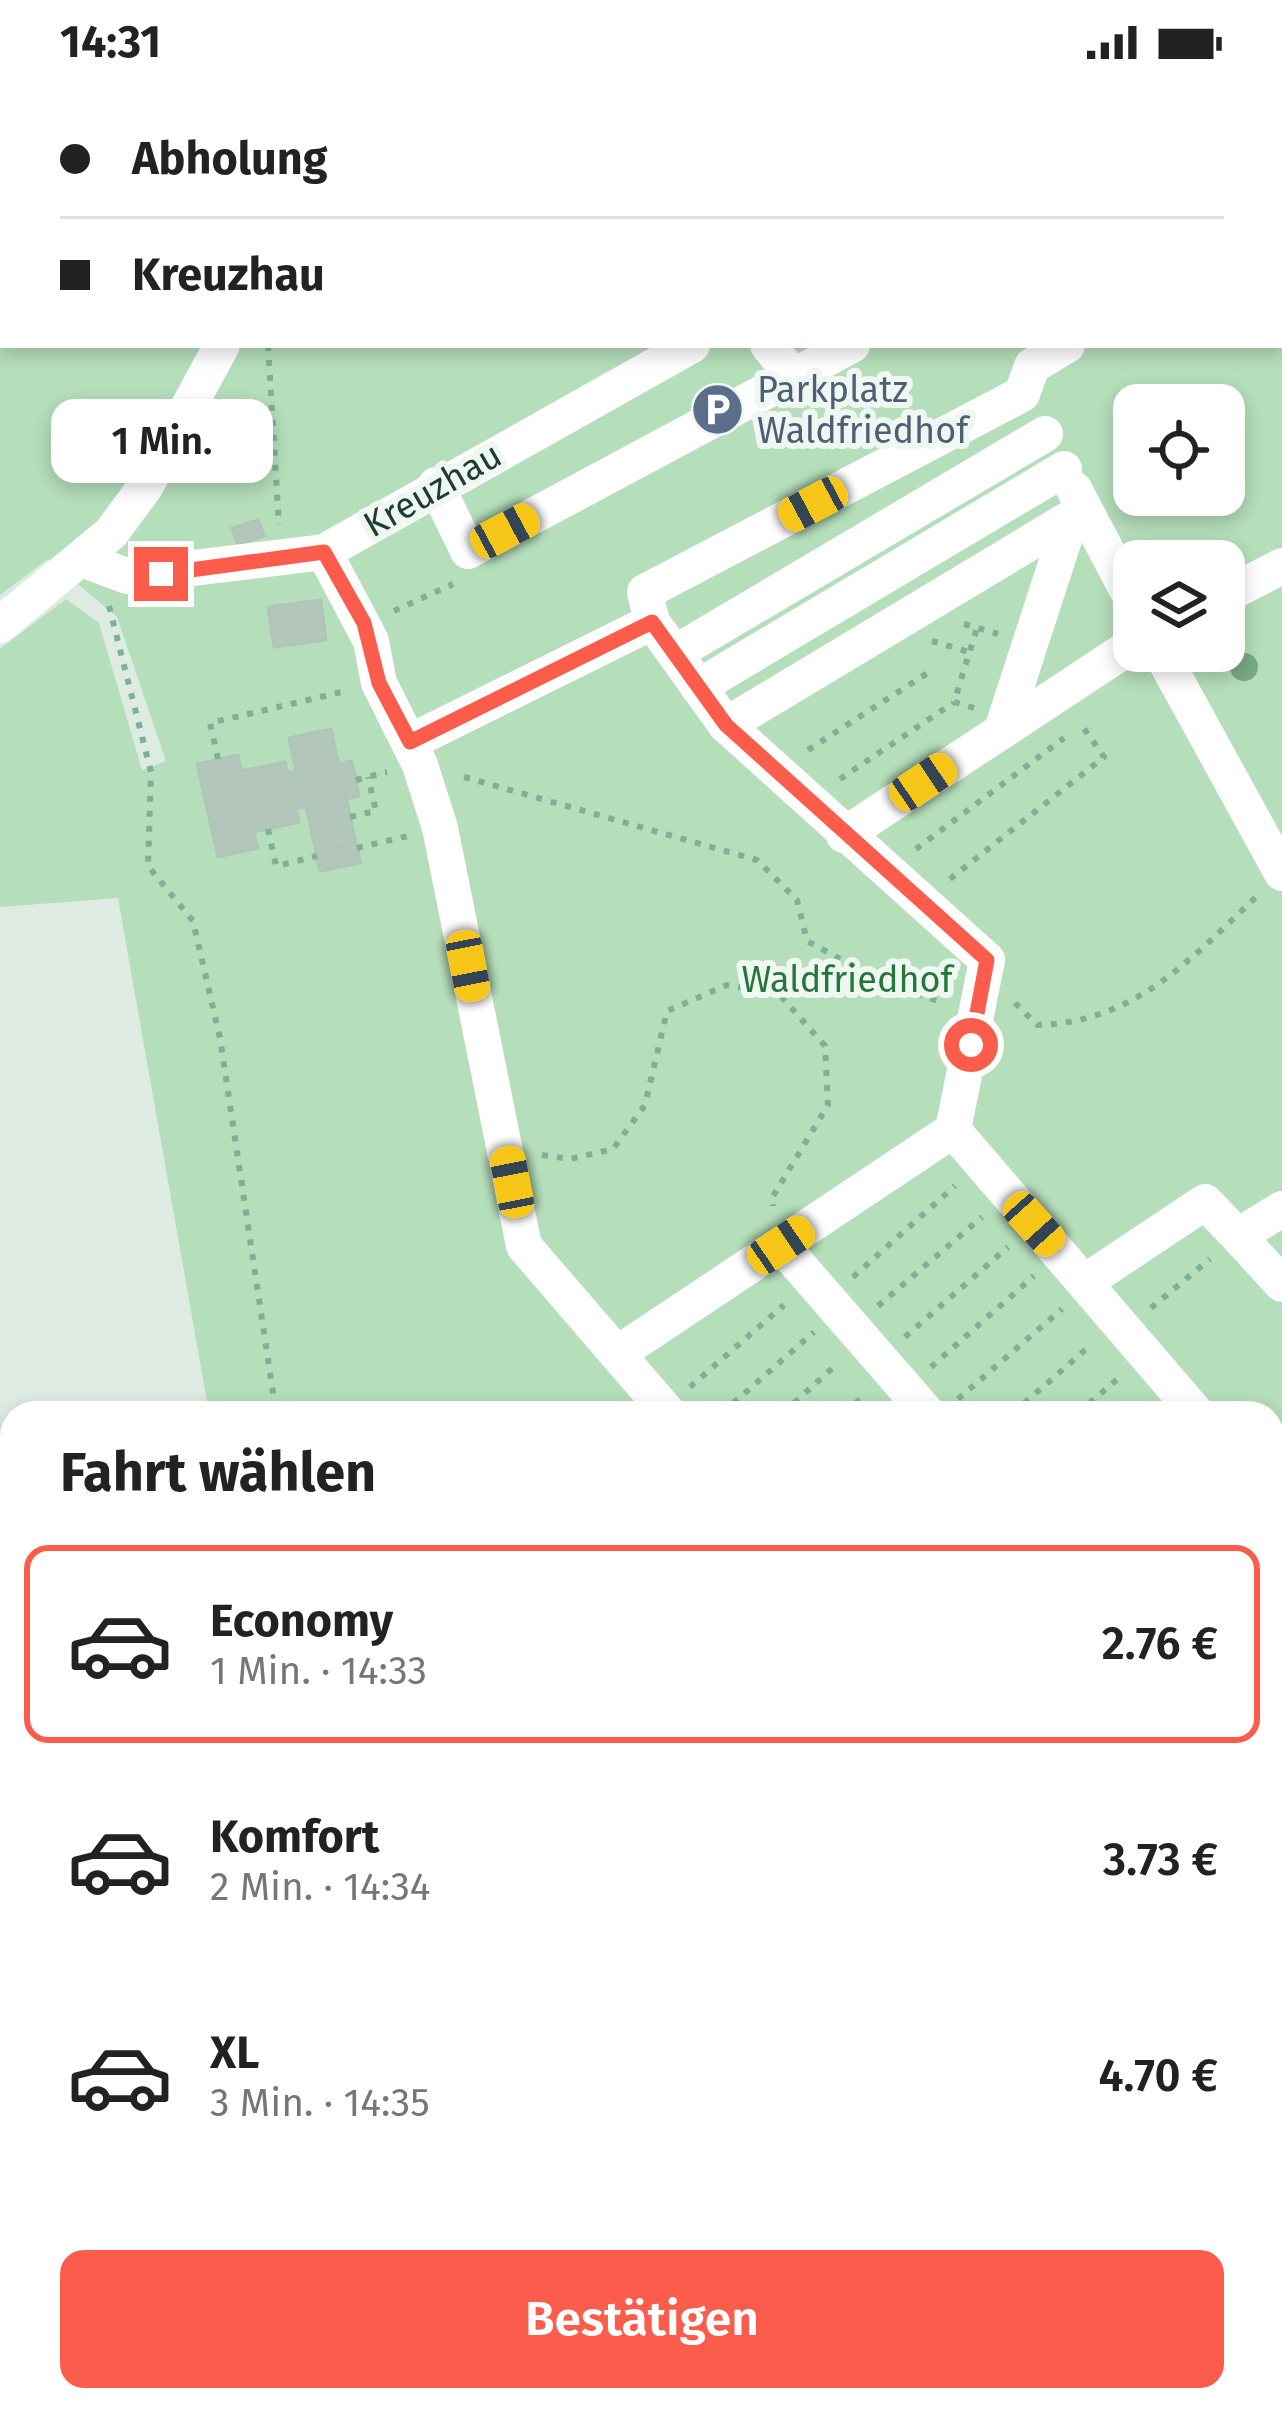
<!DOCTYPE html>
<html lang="de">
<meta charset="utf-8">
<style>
:root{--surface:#fff;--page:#f6f6f6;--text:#222;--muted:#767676;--line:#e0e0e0;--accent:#fc5c4b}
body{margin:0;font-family:"Fira Sans",sans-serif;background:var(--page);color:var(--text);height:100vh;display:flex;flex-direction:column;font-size:45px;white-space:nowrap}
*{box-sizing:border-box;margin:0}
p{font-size:39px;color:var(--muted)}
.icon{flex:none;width:66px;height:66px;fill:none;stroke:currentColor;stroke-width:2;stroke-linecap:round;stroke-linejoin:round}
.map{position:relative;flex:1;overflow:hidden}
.drawer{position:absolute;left:0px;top:1317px;width:1284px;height:1011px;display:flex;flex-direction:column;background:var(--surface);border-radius:36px 36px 0 0;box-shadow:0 6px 18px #0003}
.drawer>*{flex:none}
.guide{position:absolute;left:0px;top:0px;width:1284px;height:264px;box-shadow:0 6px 18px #0003;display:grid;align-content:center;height:264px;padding:0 60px;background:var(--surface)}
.tools{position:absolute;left:1113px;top:300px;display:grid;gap:24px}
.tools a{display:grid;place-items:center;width:132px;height:132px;border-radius:24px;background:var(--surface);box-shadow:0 6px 18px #0003;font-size:60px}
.end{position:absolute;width:54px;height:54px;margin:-27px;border:15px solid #fc5c4b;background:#fff;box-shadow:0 0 0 6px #fff}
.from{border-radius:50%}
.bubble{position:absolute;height:84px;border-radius:24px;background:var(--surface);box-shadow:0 6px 18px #0003;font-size:39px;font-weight:600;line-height:84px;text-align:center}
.car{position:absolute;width:36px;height:72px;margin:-36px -18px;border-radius:15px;box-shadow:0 0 9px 3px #0007;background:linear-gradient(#f5c518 24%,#345 0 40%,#f5c518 0 76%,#345 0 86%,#f5c518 0)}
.guide b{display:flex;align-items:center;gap:42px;height:114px;font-size:45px}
.guide b+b{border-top:3px solid var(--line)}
.guide i{width:30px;height:30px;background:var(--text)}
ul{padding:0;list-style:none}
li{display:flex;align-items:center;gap:36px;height:198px;margin:0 24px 18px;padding:0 36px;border:6px solid transparent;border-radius:24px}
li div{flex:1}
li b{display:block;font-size:45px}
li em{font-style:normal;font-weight:600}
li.active{border-color:var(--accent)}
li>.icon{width:108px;height:108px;stroke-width:1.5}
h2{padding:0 60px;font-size:54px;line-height:144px}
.button{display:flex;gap:24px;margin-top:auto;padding:24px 60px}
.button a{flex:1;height:138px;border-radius:24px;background:var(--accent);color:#fff;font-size:48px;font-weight:600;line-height:138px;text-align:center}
.status{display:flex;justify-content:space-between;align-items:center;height:84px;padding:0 60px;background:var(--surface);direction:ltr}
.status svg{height:33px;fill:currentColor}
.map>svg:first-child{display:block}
.green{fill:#b5deba;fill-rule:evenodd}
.building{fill:#b3c6bc;stroke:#b0c5b9;stroke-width:3}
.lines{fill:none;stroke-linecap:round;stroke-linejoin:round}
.path{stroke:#7cb198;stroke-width:6;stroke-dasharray:6 9;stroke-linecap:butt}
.minor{stroke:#fff;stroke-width:36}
.tree{fill:#79aa86}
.route{stroke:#fc5c4b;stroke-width:15}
.labels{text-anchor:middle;stroke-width:12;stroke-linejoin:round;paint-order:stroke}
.service-label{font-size:36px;fill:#4e5e75;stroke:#eff7f2;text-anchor:start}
.street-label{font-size:36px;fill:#1e3c2f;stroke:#eff7f2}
.park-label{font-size:36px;fill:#267539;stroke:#eff7f2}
</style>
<div class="status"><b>14:31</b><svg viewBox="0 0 49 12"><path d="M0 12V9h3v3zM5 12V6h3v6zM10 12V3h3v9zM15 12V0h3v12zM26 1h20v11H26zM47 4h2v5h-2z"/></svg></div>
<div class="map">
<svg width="1282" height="2327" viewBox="0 0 1282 2327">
<rect width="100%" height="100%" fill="#deebe3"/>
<path class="green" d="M0 0H1282V2327H0V2101L12 2098V2316H1272V1329H209L118 814 0 823V565L66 515 99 539 142 686 166 677 117 533 48 475 0 511ZM3 3H1281V261H3ZM1134 321H1224V411H1134ZM1134 477H1224V567H1134Z"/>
<g class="building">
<polygon points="258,436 264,452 238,461 232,444"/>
<polygon points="321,516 326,556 274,563 268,523"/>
<polygon points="331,645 356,759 316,768 306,722 296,725 299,738 254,748 258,764 218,773 197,680 238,671 241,687 285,678 288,689 296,687 289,654"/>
<polygon points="352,677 359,712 346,715 339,680"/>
<polygon points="356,759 358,767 317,776 316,768"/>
<polygon points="358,767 360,779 320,787 317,776"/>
</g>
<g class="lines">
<g class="path">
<polyline points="524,3 526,0"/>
<polyline points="268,261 279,441"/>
<polyline points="109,522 151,688 148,782 193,837 220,954 276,1329"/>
<polyline points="394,527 453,500"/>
<polyline points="964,540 998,550"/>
<polyline points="932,557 969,568"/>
<polyline points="974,624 954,618 977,544"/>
<polyline points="808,666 929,588"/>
<polyline points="218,675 210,639 346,607"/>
<polyline points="464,693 757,776 797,816 807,857 883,898 941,918"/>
<polyline points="840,695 953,619"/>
<polyline points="356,696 387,688"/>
<polyline points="350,733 376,727 368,693"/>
<polyline points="268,745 276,782 317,772"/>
<polyline points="357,764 408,752"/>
<polyline points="916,765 1064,654"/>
<polyline points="950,795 1104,673 1080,639"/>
<path d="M1015 919 1037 941C1134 939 1190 876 1256 813"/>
<polyline points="542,1071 570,1075 613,1065 645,1021 667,927 727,901 779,910 825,962 828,1021 772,1114 773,1122"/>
<polyline points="853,1193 955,1102"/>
<polyline points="878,1222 982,1133"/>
<polyline points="1151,1224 1210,1175"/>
<polyline points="905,1253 1008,1163"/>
<polyline points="931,1283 1034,1192"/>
<polyline points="690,1303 784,1221"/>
<polyline points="958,1315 1062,1225"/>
<polyline points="722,1329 814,1248"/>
<polyline points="783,1329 838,1279"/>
<polyline points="844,1329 864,1312"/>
<polyline points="1013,1329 1092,1260"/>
<polyline points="1078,1329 1121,1292"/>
<polyline points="1272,2038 1282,2036"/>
<polyline points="0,2083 12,2080"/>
<polyline points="0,2197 12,2191"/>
<polyline points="477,2316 480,2327"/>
<polyline points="1134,2327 1140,2316"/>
</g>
<g class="minor">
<polyline points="354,3 355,0"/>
<polyline points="1165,3 1170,0"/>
<polyline points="1281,136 1282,136"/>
<polyline points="768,261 793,292"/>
<polyline points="436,401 468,467 852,261"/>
<polyline points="1074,405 1134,519"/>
<polyline points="324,468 371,557 379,599 420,681 440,744 524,1162 668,1329"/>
<polyline points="84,476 127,492 324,468 692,261"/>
<polyline points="1224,512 1282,482"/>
<polyline points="652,538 645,508 1022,310 1032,282 1067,261"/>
<polyline points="0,541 111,449 145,403 222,261"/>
<polyline points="1160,567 1282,789"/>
<polyline points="675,569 1045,350"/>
<polyline points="698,603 1064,385"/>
<polyline points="726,641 1084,426"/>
<polyline points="1002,646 1071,434"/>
<polyline points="410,658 652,538 726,641 987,876 953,1046 1196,1329"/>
<polyline points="844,751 1134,560"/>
<polyline points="1238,1152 1282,1200"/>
<polyline points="781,1161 927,1329"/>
<polyline points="1085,1198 1205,1118 1238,1152 1282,1125"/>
<polyline points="617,1270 953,1046"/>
<polyline points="1272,1419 1282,1430"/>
<polyline points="1272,1726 1282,1737"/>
</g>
</g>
<circle class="tree" cx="1244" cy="583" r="14"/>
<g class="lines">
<polyline class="route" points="161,490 324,468 364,539 379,599 410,658 652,538 726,641 987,876 971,961"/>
</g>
<defs>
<symbol id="parking-disc" viewBox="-11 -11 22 22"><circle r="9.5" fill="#5c6f8a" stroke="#eff7f2"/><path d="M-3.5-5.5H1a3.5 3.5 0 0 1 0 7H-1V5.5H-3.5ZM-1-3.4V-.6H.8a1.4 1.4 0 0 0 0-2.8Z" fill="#fff"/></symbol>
</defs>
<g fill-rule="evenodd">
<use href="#parking-disc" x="688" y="296" width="59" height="59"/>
</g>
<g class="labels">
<g class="service-label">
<text x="757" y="318">Parkplatz<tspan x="757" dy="41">Waldfriedhof</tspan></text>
</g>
<g class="street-label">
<text transform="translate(432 405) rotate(-30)" y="13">Kreuzhau</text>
</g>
<g class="park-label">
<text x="847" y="908">Waldfriedhof</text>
</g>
</g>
</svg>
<div class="tools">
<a><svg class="icon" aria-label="locate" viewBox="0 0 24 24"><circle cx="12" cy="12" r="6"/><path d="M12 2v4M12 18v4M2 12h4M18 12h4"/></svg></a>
<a><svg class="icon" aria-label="layers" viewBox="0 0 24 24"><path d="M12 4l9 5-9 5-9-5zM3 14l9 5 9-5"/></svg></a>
</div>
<i class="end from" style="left:971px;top:961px"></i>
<i class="end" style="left:161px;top:490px"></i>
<div class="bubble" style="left:51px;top:315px;width:222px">1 Min.</div>
<i class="car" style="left:813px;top:420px;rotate:242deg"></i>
<i class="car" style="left:505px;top:447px;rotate:62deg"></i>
<i class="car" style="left:923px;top:698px;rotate:56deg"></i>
<i class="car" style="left:468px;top:882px;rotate:169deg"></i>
<i class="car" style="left:512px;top:1098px;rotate:349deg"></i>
<i class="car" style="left:1034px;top:1140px;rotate:138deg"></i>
<i class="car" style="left:781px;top:1161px;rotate:56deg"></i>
<div class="guide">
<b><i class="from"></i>Abholung</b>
<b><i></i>Kreuzhau</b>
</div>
<section class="drawer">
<h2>Fahrt wählen</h2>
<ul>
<li class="active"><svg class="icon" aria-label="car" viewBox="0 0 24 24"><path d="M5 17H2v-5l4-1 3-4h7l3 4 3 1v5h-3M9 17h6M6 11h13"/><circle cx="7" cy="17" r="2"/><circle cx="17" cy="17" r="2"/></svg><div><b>Economy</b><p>1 Min. · 14:33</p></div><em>2.76 €</em></li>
<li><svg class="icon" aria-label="car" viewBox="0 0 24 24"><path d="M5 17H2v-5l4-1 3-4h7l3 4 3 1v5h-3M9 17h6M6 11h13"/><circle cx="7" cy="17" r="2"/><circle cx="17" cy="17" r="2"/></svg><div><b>Komfort</b><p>2 Min. · 14:34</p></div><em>3.73 €</em></li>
<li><svg class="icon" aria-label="car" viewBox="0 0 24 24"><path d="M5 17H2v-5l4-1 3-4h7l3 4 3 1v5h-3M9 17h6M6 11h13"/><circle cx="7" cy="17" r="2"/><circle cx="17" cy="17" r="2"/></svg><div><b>XL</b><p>3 Min. · 14:35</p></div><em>4.70 €</em></li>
</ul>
<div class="button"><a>Bestätigen</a></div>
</section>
</div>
